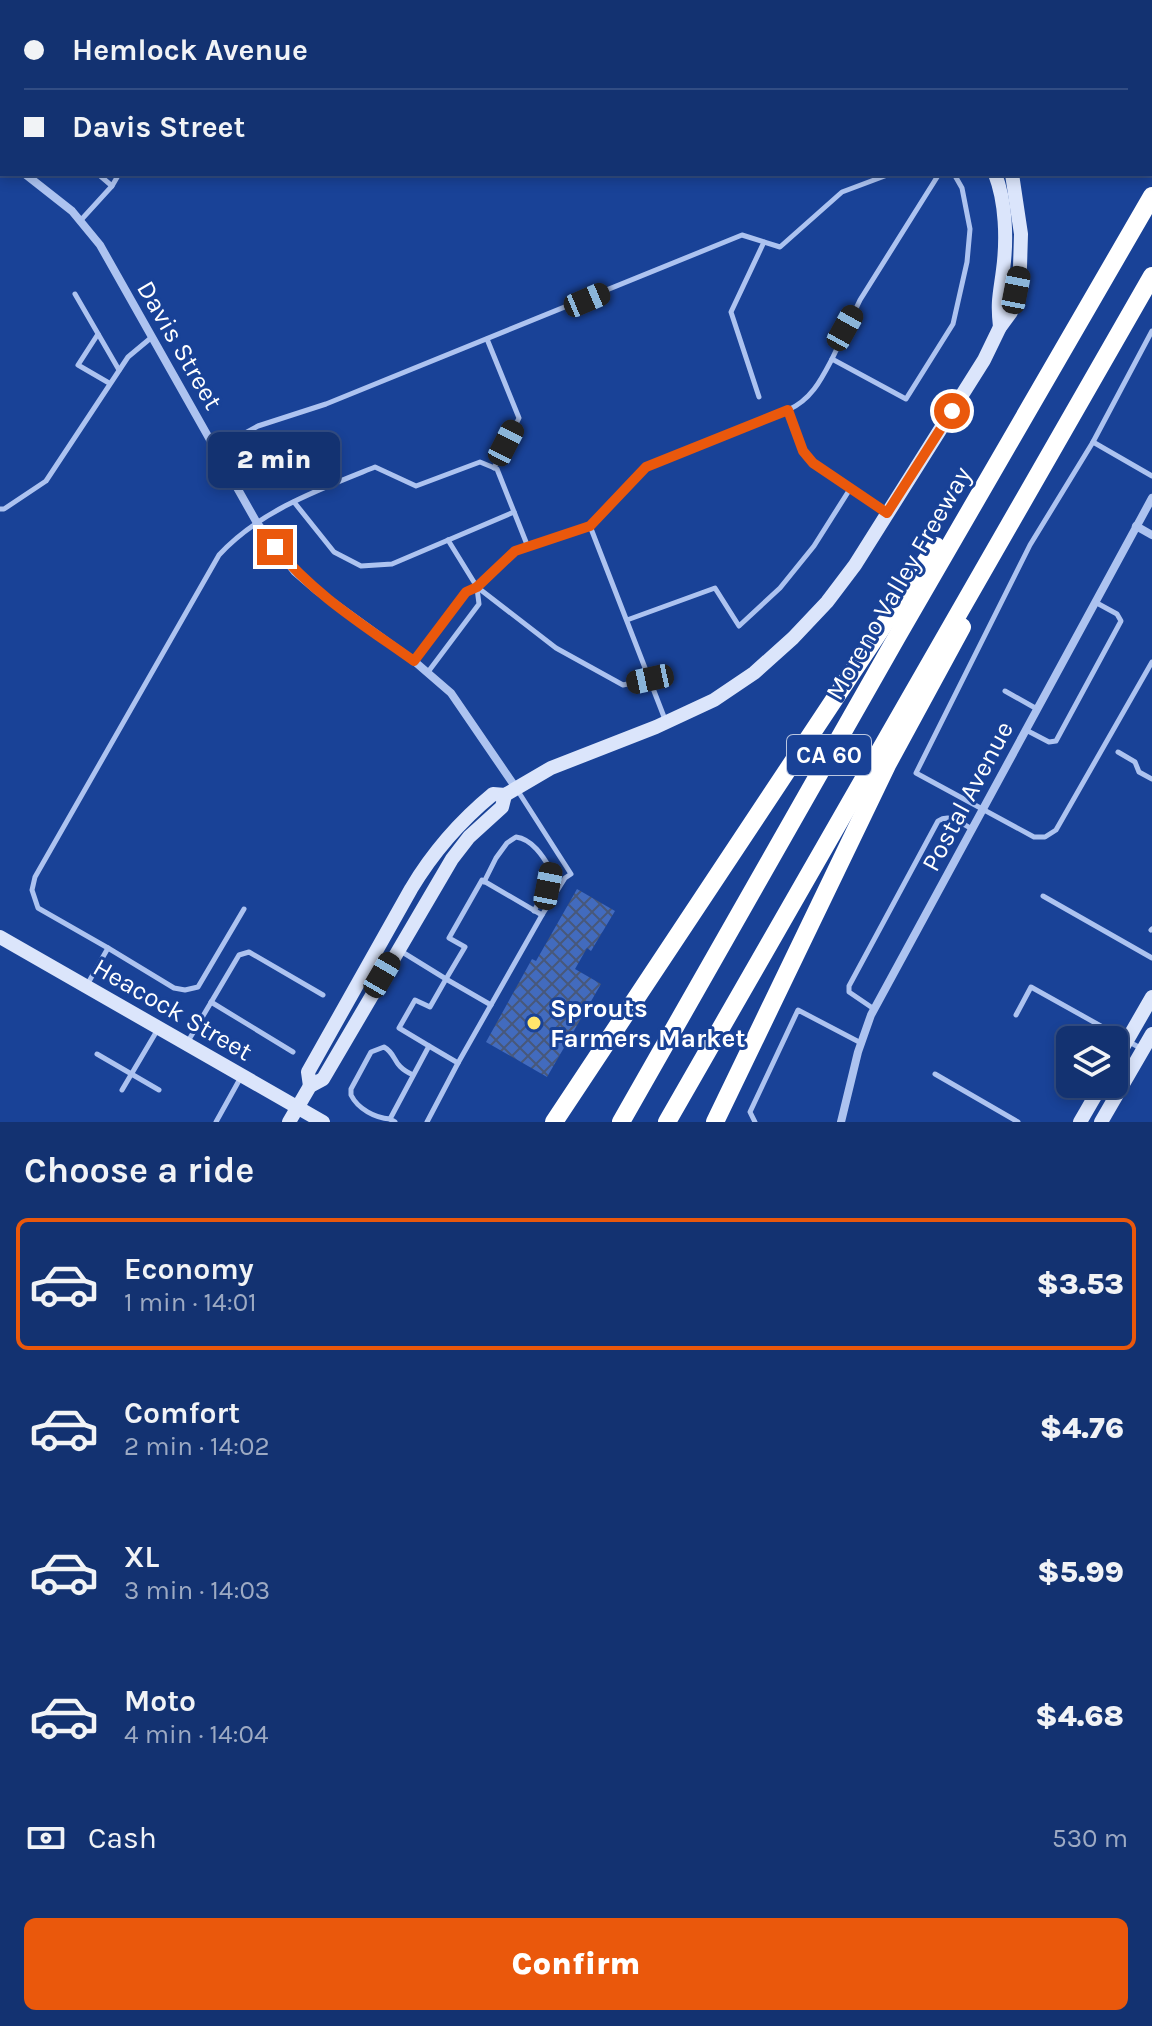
<!DOCTYPE html>
<meta charset="utf-8">
<style>
:root{--surface:#133271;--page:#1c3a76;--text:#f1f3f6;--muted:#9daac3;--line:#324d84;--accent:#ea580c}
body{margin:0;font-family:Karla,sans-serif;background:var(--page);color:var(--text);height:100vh;display:flex;flex-direction:column;font-size:30px;white-space:nowrap}
*{box-sizing:border-box;margin:0}
p{font-size:26px;color:var(--muted)}
.icon{flex:none;width:44px;height:44px;fill:none;stroke:currentColor;stroke-width:2;stroke-linecap:round;stroke-linejoin:round}
.map{position:relative;height:1122px;overflow:hidden}
.panel{display:flex;flex-direction:column;background:var(--surface);flex:1}
.panel>*{flex:none}
.top-card{position:absolute;left:0px;top:0px;width:1152px;height:176px;box-shadow:0 4px 12px #0003,0 0 0 2px var(--line);display:grid;align-content:center;height:176px;padding:0 24px;background:var(--surface)}
.fabs{position:absolute;left:1056px;top:1026px;display:grid;gap:16px}
.fabs a{display:grid;place-items:center;width:72px;height:72px;border-radius:12px;background:var(--surface);box-shadow:0 4px 12px #0003,0 0 0 2px var(--line);font-size:40px}
.end{position:absolute;width:36px;height:36px;margin:-18px;border:10px solid #ea580c;background:#fff;box-shadow:0 0 0 4px #fff}
.from{border-radius:50%}
.bubble{position:absolute;height:56px;border-radius:12px;background:var(--surface);box-shadow:0 4px 12px #0003,0 0 0 2px var(--line);font-size:26px;font-weight:800;line-height:56px;text-align:center}
.car{position:absolute;width:24px;height:48px;margin:-24px -12px;border-radius:10px;box-shadow:0 0 6px 2px #0007;background:linear-gradient(#222 24%,#8ab4d8 0 40%,#222 0 76%,#8ab4d8 0 86%,#222 0)}
.top-card b{display:flex;align-items:center;gap:28px;height:76px;font-size:30px}
.top-card b+b{border-top:2px solid var(--line)}
.top-card i{width:20px;height:20px;background:var(--text)}
ul{padding:0;list-style:none}
li{display:flex;align-items:center;gap:24px;height:132px;margin:0 16px 12px;padding:0 8px;border:4px solid transparent;border-radius:12px}
li div{flex:1}
li b{display:block;font-size:30px}
li em{font-style:normal;font-weight:800}
li.selected{border-color:var(--accent)}
li>.icon{width:72px;height:72px;stroke-width:1.5}
h2{padding:0 24px;font-size:36px;line-height:96px}
.pay{display:flex;align-items:center;gap:20px;height:88px;padding:0 24px;font-size:30px}
.pay p{margin-inline-start:auto}
.button{display:flex;gap:16px;margin-top:auto;padding:16px 24px}
.button a{flex:1;height:92px;border-radius:12px;background:var(--accent);color:#fff;font-size:32px;font-weight:800;line-height:92px;text-align:center}
.map>svg:first-child{display:block}
.building{fill:url(#building-cross-hatch)}
.lines{fill:none;stroke-linecap:round;stroke-linejoin:round}
.lane{stroke:#adc3f0;stroke-width:5}
.street{stroke:#adc3f0;stroke-width:8}
.secondary{stroke:#dbe5fb;stroke-width:14}
.highway{stroke:#fff;stroke-width:18}
.route{stroke:#ea580c;stroke-width:10}
.poi-dot{fill:#ffe56c;stroke:#194297;stroke-width:3}
.labels{text-anchor:middle;stroke-width:6;stroke-linejoin:round;paint-order:stroke}
.shield{fill:#194297;stroke:#bac6e0;stroke-width:2}
.shield-label{font-size:24px;font-weight:bold;fill:#fff}
.street-label{font-size:26px;fill:#fff;stroke:#194297}
.poi-label{font-size:26px;font-weight:bold;fill:#fff;stroke:#194297;text-anchor:start}
</style>
<div class="map">
<svg width="1152" height="1122" viewBox="0 0 1152 1122">
<defs>
<pattern id="building-cross-hatch" width="8" height="8" patternUnits="userSpaceOnUse" patternTransform="scale(2)"><rect width="8" height="8" fill="#426bbe"/><path d="M0 0l8 8M0 8l8-8" fill="none" stroke="#48587a"/></pattern>
</defs>
<rect width="100%" height="100%" fill="#194297"/>
<polygon class="building" points="577,889 615,911 591,951 587,948 575,969 601,984 547,1077 486,1042 532,959 536,961"/>
<g class="lines">
<g class="lane">
<polyline points="1150,84 1150,88"/>
<polyline points="98,174 112,186"/>
<polyline points="81,220 112,186 119,174"/>
<polyline points="75,294 119,370"/>
<polyline points="1152,331 1093,442 1152,476"/>
<polyline points="98,334 78,365 109,383"/>
<polyline points="487,339 519,418 494,468"/>
<polyline points="832,359 860,300 939,174"/>
<polyline points="759,397 731,312 764,242"/>
<polyline points="1093,442 1030,545 916,773 1034,837 1045,837 1056,830 1152,662"/>
<polyline points="216,449 258,426 326,404 742,235 780,247 842,192 890,174"/>
<polyline points="294,502 334,552 361,566 392,564 514,512"/>
<polyline points="0,509 4,509 46,481 128,357 152,337"/>
<path d="M887 513 813 463 803 451 788 410C811 400 821 380 832 359L906 399 953 324 967 262 970 229 962 188 954 174"/>
<polyline points="448,540 477,587 556,648 623,685 650,679"/>
<polyline points="627,620 715,588 739,626 780,588 814,546 850,489"/>
<polyline points="414,660 466,592 477,587 515,551 590,526"/>
<polyline points="428,672 479,604 477,588"/>
<polyline points="1005,691 1037,709"/>
<polyline points="666,722 590,526 646,467 788,410"/>
<polyline points="1026,730 1049,742 1056,741 1121,621 1117,614 1095,602"/>
<polyline points="1118,752 1135,762 1139,772 1152,779"/>
<path d="M484 882 496 858 507 843 516 837C532 839 543 856 551 870L548 886 534 911"/>
<polyline points="1043,896 1152,958"/>
<polyline points="1151,930 1152,929"/>
<polyline points="108,948 174,988 185,990 198,987 244,909"/>
<polyline points="399,950 446,979 465,947 449,938 482,880 542,915 565,878 571,874 516,788"/>
<path d="M87 985 108 948 38 908 32 890 35 877 219 555C259 511 320 489 375 467L416 486 480 462 497 469 528 547"/>
<polyline points="211,1002 293,1052"/>
<path d="M874 1009 849 992V986L938 821C950 813 961 823 972 829"/>
<polyline points="1016,1015 1031,987 1142,1049"/>
<polyline points="187,1043 239,955 249,952 323,995"/>
<polyline points="429,1046 458,1063 542,915"/>
<polyline points="97,1054 159,1090"/>
<polyline points="935,1074 1018,1122"/>
<polyline points="122,1090 158,1029"/>
<path d="M390 1119C375 1118 358 1109 351 1095V1089L371 1052 384 1047C398 1055 391 1065 413 1075"/>
<polyline points="216,1122 241,1077"/>
<polyline points="395,1122 390,1119 429,1046 399,1028 415,1000 430,1007 446,979 491,1005"/>
<polyline points="427,1122 458,1063"/>
<polyline points="755,1122 750,1112 798,1010 861,1043"/>
</g>
<g class="street">
<polyline points="580,0 583,2"/>
<polyline points="0,157 2,158"/>
<polyline points="25,174 72,211 100,245 257,523 295,572 316,590 414,661 451,693 516,788"/>
<polyline points="1136,526 1152,535"/>
<polyline points="841,1122 858,1052 871,1015 1152,498"/>
</g>
<g class="secondary">
<polyline points="49,2 50,0"/>
<polyline points="939,2 939,0"/>
<polyline points="955,2 955,0"/>
<polyline points="0,89 2,85"/>
<path d="M995 174C1006 202 1007 240 1003 270 1000 294 997 301 1000 327"/>
<polyline points="0,937 323,1122"/>
<polyline points="1114,1063 1152,997"/>
<path d="M310 1086 308 1072 411 889C433 852 459 822 493 794L505 795 551 768 656 727 714 700 754 673 793 638 827 602 855 565 984 360 1000 327 1011 312 1020 267 1021 234 1012 174"/>
<polyline points="289,1122 310,1086 323,1079 452,859 469,837 502,807 505,795"/>
<polyline points="1080,1122 1102,1084"/>
<polyline points="1101,1122 1152,1034"/>
</g>
<g class="highway">
<polyline points="554,1122 936,546"/>
<polyline points="621,1122 898,635 1152,196"/>
<polyline points="667,1122 1152,276"/>
<polyline points="715,1122 887,765 962,627"/>
</g>
</g>
<g class="lines">
<path class="route" d="M275 547C313 594 365 626 414 661L466 592 477 587 515 551 590 526 646 467 788 410 803 451 813 463 887 513 952 411"/>
</g>
<circle class="poi-dot" cx="534" cy="1023" r="8"/>
<g class="labels">
<rect class="shield" x="787" y="735" width="84" height="40" rx="6"/>
<g class="shield-label">
<text x="829" y="763">CA 60</text>
</g>
<g class="street-label">
<text transform="translate(180 345) rotate(60)" y="9">Davis Street</text>
<text transform="translate(898 583) rotate(-60)" y="9">Moreno Valley Freeway</text>
<text transform="translate(967 796) rotate(-62)" y="9">Postal Avenue</text>
<text transform="translate(173 1009) rotate(30)" y="9">Heacock Street</text>
</g>
<g class="poi-label">
<text x="550" y="1017">Sprouts<tspan x="550" dy="30">Farmers Market</tspan></text>
</g>
</g>
</svg>
<div class="fabs">
<a><svg class="icon" aria-label="layers" viewBox="0 0 24 24"><path d="M12 4l9 5-9 5-9-5zM3 14l9 5 9-5"/></svg></a>
</div>
<i class="end from" style="left:952px;top:411px"></i>
<i class="end" style="left:275px;top:547px"></i>
<div class="bubble" style="left:208px;top:432px;width:132px">2 min</div>
<i class="car" style="left:1016px;top:290px;rotate:11deg"></i>
<i class="car" style="left:587px;top:300px;rotate:67deg"></i>
<i class="car" style="left:845px;top:328px;rotate:29deg"></i>
<i class="car" style="left:506px;top:443px;rotate:27deg"></i>
<i class="car" style="left:650px;top:679px;rotate:258deg"></i>
<i class="car" style="left:548px;top:886px;rotate:11deg"></i>
<i class="car" style="left:382px;top:975px;rotate:30deg"></i>
<div class="top-card">
<b><i class="from"></i>Hemlock Avenue</b>
<b><i></i>Davis Street</b>
</div>
</div>
<section class="panel">
<h2>Choose a ride</h2>
<ul>
<li class="selected"><svg class="icon" aria-label="car" viewBox="0 0 24 24"><path d="M5 17H2v-5l4-1 3-4h7l3 4 3 1v5h-3M9 17h6M6 11h13"/><circle cx="7" cy="17" r="2"/><circle cx="17" cy="17" r="2"/></svg><div><b>Economy</b><p>1 min · 14:01</p></div><em>$3.53</em></li>
<li><svg class="icon" aria-label="car" viewBox="0 0 24 24"><path d="M5 17H2v-5l4-1 3-4h7l3 4 3 1v5h-3M9 17h6M6 11h13"/><circle cx="7" cy="17" r="2"/><circle cx="17" cy="17" r="2"/></svg><div><b>Comfort</b><p>2 min · 14:02</p></div><em>$4.76</em></li>
<li><svg class="icon" aria-label="car" viewBox="0 0 24 24"><path d="M5 17H2v-5l4-1 3-4h7l3 4 3 1v5h-3M9 17h6M6 11h13"/><circle cx="7" cy="17" r="2"/><circle cx="17" cy="17" r="2"/></svg><div><b>XL</b><p>3 min · 14:03</p></div><em>$5.99</em></li>
<li><svg class="icon" aria-label="car" viewBox="0 0 24 24"><path d="M5 17H2v-5l4-1 3-4h7l3 4 3 1v5h-3M9 17h6M6 11h13"/><circle cx="7" cy="17" r="2"/><circle cx="17" cy="17" r="2"/></svg><div><b>Moto</b><p>4 min · 14:04</p></div><em>$4.68</em></li>
</ul>
<div class="pay"><svg class="icon" aria-label="cash" viewBox="0 0 24 24"><path d="M3 7h18v10H3z"/><circle cx="12" cy="12" r="2"/></svg>Cash<p>530 m</p></div>
<div class="button"><a>Confirm</a></div>
</section>
